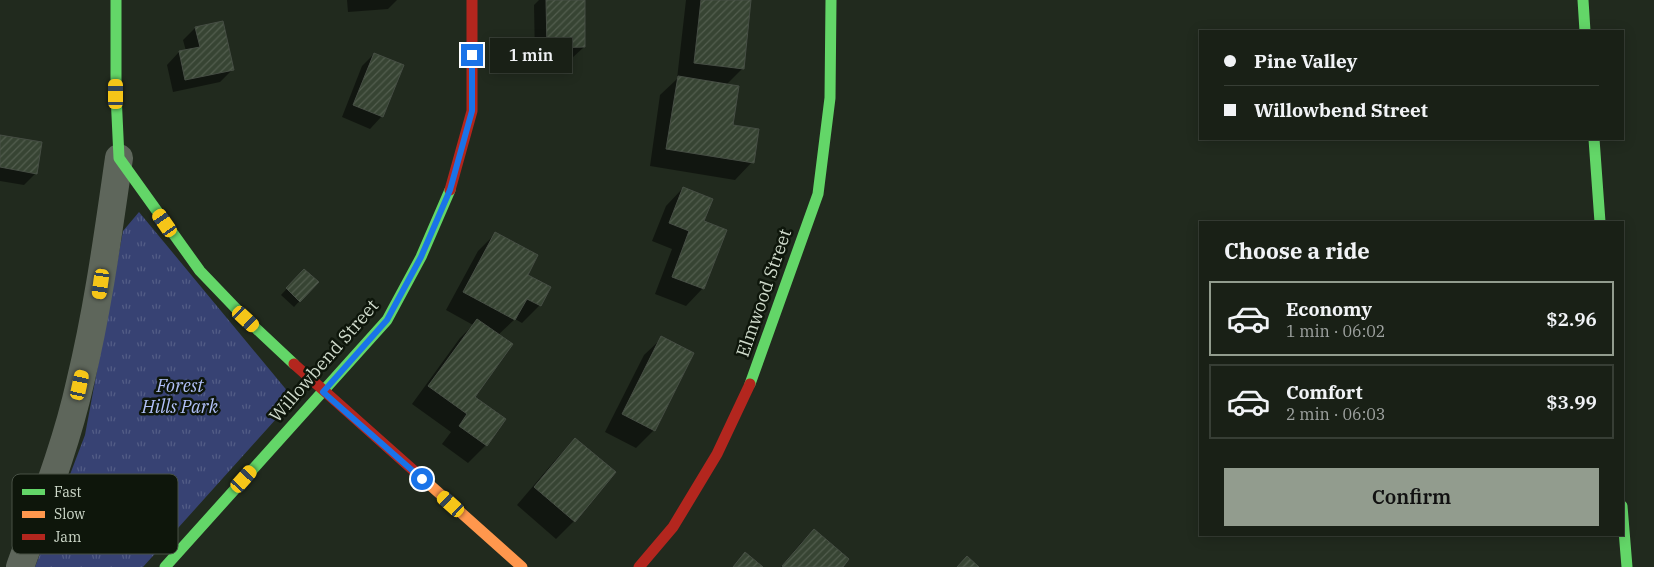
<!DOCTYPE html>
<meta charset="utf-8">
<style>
:root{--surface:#192016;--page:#22281f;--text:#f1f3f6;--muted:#9fa3a1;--line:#373e35;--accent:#929c8e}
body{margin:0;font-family:"IBM Plex Serif",serif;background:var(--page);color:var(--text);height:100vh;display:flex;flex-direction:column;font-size:19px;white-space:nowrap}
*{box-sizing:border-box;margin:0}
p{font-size:16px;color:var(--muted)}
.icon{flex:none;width:28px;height:28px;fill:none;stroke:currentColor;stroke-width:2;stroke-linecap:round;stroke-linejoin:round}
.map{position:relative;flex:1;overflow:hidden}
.panel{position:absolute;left:1199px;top:221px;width:425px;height:315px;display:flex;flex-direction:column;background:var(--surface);border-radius:0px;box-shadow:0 2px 12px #0003,0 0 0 1px var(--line)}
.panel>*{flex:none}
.top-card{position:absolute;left:1199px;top:30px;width:425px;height:110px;border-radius:0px;box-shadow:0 2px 12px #0003,0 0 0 1px var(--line);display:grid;align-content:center;height:110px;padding:0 25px;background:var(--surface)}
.end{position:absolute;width:22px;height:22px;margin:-11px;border:6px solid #1a73e8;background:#fff;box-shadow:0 0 0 2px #fff}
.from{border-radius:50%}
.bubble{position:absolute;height:35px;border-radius:0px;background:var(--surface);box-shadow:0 2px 12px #0003,0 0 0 1px var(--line);font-size:16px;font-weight:600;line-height:35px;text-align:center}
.car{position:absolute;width:15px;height:30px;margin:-15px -8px;border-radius:6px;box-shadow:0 0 4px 1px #0007;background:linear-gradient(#f5c518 24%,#345 0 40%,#f5c518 0 76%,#345 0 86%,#f5c518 0)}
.top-card b{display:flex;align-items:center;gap:18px;height:48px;font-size:19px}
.top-card b+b{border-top:1px solid var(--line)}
.top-card i{width:12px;height:12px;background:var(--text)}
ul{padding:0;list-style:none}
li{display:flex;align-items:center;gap:15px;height:75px;margin:0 10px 8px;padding:0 15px;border:2px solid var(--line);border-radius:0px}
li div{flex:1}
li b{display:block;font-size:19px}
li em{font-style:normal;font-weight:600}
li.active{border-color:var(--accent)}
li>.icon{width:45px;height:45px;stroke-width:1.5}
h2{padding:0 25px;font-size:22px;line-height:60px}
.cta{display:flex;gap:10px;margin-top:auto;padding:10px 25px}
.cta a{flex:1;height:58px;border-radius:0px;background:var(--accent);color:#111;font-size:20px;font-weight:600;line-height:58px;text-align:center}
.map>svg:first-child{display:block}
.grass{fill:url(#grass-tufts)}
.shadow{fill:#0007}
.building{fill:url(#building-hatch);stroke:#464e44}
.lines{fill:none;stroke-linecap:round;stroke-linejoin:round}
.street{stroke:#5e665b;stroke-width:28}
.fast{stroke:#63d668;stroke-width:11}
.slow{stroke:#ff974d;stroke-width:11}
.jam{stroke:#b3261e;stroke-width:11}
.route{stroke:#1a73e8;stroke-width:6}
.labels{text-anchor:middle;stroke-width:5;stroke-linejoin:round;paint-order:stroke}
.street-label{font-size:18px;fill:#cfdacb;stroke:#0e160b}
.park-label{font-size:18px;font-style:italic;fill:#b1c0f8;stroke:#0e160b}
.key{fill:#0e160b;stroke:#485145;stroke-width:1}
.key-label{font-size:14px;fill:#cfdacb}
</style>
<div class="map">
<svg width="1654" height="567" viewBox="0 0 1654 567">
<defs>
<pattern id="grass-tufts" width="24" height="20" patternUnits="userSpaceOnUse" patternTransform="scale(1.25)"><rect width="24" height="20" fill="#374273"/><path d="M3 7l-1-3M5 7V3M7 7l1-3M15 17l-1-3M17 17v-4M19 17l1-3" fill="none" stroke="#535d86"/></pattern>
<pattern id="building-hatch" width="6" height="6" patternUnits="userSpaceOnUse" patternTransform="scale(1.25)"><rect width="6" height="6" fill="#374433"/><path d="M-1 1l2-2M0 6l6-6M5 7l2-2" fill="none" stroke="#535e4f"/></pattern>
</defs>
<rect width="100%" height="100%" fill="#212a1e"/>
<polygon class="grass" points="139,212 294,399 143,567 35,567 85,435 123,231"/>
<g class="shadow">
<polygon points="347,0 397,0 388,9 348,12"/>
<polygon points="539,0 583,0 584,47 571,59 535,60 534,5"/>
<polygon points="686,0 750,0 743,68 726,85 731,126 752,162 735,180 650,166 660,95 677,79"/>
<polygon points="195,28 232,70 220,82 173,92 167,65 179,52 186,51 183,40"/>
<polygon points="374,54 382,116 370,129 342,117 362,66"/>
<polygon points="0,136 36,173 24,185 0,181"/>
<polygon points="683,188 703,288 686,306 655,294 672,249 652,241 666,206"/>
<polygon points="495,234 526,275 540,305 522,323 515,319 498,335 474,397 504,419 486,445 468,463 442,444 451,432 412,404 460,338 473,325 446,310 478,251"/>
<polygon points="304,270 317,282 294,307 281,295"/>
<polygon points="662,338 654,430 636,448 605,432 644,355"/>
<polygon points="575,440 615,472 574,521 556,539 517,505 558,457"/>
<polygon points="814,530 841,567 781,567 801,543"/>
</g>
<g class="building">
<polygon points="546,0 585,0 585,47 547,48"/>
<polygon points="701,0 751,0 744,69 694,63"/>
<polygon points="223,21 234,70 185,80 179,51 200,47 195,27"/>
<polygon points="374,53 404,65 383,117 353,105"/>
<polygon points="678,76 739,86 733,125 759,129 754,163 666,149"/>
<polygon points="0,135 42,142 37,174 0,167"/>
<polygon points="683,187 713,199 704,221 727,230 704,289 672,277 689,231 669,223"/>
<polygon points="495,232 538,255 528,275 551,287 541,306 527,299 515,320 463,292"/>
<polygon points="304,269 319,282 300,302 286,288"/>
<polygon points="477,319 513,344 475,397 506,419 487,446 459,426 467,414 428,386"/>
<polygon points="661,336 694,353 655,431 622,414"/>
<polygon points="575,438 616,472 575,522 534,487"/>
<polygon points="814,529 849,559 843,567 783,567 782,566"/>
<polygon points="745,552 763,567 733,567"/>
<polygon points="967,556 979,567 957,567"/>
</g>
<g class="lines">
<path class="street" d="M20 567C42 506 66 446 80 383 98 309 108 234 119 158"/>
<g class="fast">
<polyline points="116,0 116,94 119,158 200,271 246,319 294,364"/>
<polyline points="1583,0 1585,31"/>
<polyline points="1594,139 1600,222"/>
<polyline points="750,384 818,194 830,98 831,0"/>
<polyline points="1622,506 1627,567"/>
<polyline points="165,567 387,320 421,257 450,190"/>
</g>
<polyline class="slow" points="421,477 522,567"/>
<g class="jam">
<polyline points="450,190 472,111 472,0"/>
<polyline points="294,364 421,477"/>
<polyline points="639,567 673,527 717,454 750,384"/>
</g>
</g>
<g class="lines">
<polyline class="route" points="422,479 323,392 387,320 421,257 450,190 472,111 472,55"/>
</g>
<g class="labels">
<g class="street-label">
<text transform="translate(764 293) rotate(-71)" y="6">Elmwood Street</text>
<text transform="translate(324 361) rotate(-49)" y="6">Willowbend Street</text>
</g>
<g class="park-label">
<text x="180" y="392">Forest<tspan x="180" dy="21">Hills Park</tspan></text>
</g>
</g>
<rect x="12" y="474" width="166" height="80" rx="8" class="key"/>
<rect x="22" y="489" width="23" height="6" fill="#63d668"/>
<rect x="22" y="511" width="23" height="7" fill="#ff974d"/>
<rect x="22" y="534" width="23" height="6" fill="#b3261e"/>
<g class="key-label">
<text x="54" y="497">Fast</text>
<text x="54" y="519">Slow</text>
<text x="54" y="542">Jam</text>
</g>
</svg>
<i class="end from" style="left:422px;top:479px"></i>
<i class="end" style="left:472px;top:55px"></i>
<div class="bubble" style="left:490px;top:38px;width:82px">1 min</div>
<i class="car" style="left:116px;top:94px;rotate:0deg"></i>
<i class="car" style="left:165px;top:223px;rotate:325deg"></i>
<i class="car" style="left:101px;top:284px;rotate:188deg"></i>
<i class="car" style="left:246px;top:319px;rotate:133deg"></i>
<i class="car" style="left:80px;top:385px;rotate:12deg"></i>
<i class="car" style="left:244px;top:479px;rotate:42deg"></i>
<i class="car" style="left:451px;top:504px;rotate:312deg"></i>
<div class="top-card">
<b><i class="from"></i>Pine Valley</b>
<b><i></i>Willowbend Street</b>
</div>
<section class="panel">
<h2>Choose a ride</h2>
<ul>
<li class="active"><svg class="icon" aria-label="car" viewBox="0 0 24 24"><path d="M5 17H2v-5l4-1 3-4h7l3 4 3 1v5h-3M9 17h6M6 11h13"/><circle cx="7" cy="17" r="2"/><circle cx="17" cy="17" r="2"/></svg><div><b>Economy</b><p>1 min · 06:02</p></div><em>$2.96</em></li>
<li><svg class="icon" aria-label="car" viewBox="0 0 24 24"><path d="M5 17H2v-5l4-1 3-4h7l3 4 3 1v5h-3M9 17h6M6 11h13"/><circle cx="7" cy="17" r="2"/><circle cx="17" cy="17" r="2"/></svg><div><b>Comfort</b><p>2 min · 06:03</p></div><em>$3.99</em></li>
</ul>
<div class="cta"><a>Confirm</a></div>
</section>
</div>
